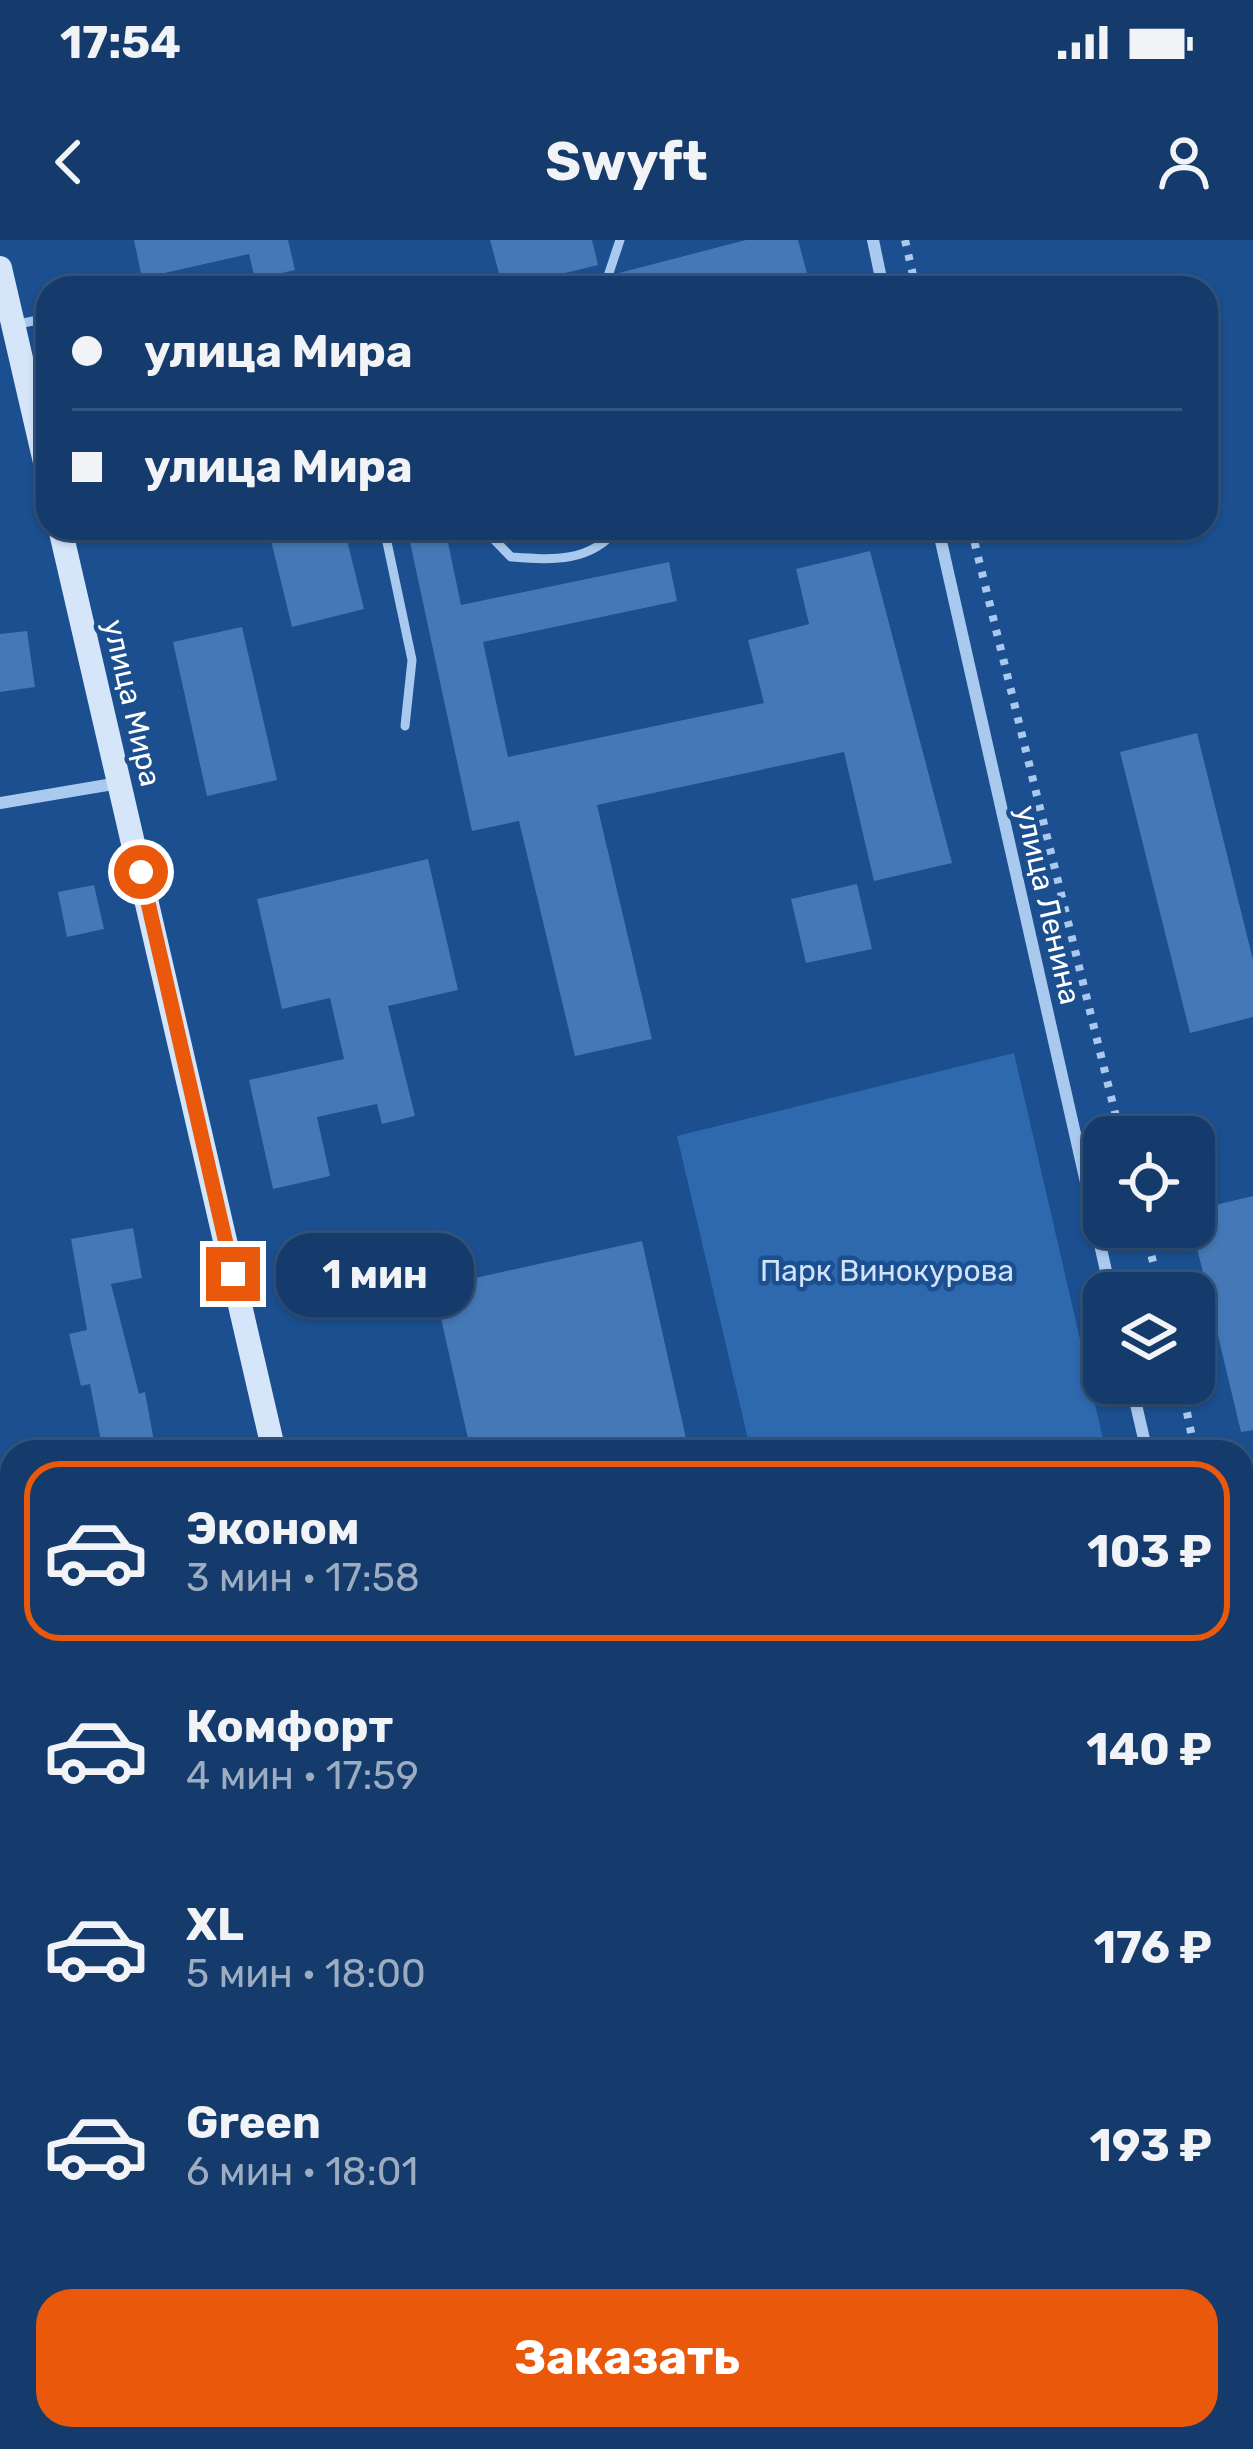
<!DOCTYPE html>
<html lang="ru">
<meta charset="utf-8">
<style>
:root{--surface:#143b6b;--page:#214673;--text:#f1f3f6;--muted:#9dadc1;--line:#33557e;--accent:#ea580c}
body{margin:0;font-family:Rubik,sans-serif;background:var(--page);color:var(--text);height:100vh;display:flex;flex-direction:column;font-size:45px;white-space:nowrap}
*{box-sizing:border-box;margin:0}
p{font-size:39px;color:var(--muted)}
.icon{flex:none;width:66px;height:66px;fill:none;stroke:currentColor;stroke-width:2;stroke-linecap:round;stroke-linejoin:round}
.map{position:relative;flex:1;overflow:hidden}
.drawer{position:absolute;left:0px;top:1200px;width:1254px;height:1011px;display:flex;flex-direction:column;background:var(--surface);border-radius:36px 36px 0 0;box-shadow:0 3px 9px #0004,0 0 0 3px var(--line)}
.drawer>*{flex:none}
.guide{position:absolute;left:36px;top:36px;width:1182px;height:264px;border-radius:36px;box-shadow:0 3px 9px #0004,0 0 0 3px var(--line);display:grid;align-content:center;height:264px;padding:0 36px;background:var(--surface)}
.tools{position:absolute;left:1083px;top:876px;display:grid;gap:24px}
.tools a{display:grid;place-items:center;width:132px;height:132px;border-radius:24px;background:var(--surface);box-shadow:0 3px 9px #0004,0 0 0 3px var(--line);font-size:60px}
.end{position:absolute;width:54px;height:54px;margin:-27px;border:15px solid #ea580c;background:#fff;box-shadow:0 0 0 6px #fff}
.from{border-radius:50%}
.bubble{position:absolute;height:84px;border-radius:36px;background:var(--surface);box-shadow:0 3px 9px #0004,0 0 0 3px var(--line);font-size:39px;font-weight:700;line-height:84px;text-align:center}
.guide b{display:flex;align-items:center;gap:42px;height:114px;font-size:45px}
.guide b+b{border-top:3px solid var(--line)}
.guide i{width:30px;height:30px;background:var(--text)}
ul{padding:21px 0 0;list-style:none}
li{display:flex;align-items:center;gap:36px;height:180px;margin:0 24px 18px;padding:0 12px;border:6px solid transparent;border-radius:36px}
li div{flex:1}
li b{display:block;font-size:45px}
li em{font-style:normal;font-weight:700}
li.current{border-color:var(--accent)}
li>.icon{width:108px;height:108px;stroke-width:1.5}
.cta{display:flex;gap:24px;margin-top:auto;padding:24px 36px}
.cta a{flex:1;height:138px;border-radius:36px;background:var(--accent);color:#fff;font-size:48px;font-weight:700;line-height:138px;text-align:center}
.status{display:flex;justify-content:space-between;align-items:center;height:84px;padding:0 60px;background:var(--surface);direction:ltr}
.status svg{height:33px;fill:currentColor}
header{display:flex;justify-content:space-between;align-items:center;height:156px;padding:0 36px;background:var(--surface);font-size:54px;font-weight:700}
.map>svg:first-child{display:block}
.green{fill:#2e69ad}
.building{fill:#4478b7}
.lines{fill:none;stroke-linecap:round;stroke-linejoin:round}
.path{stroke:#a9c9ee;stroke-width:8;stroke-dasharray:6 9;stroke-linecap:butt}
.service{stroke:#a9c9ee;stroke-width:9}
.minor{stroke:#a9c9ee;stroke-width:12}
.tertiary{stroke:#a9c9ee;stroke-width:21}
.secondary{stroke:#d6e6fa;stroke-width:24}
.route{stroke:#ea580c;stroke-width:15}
.labels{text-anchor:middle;stroke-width:9;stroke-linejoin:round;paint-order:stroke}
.street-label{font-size:30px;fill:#fff;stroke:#1b4f8f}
.park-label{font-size:30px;fill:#cfe3fa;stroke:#1b4f8f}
</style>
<div class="status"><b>17:54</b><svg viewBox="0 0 49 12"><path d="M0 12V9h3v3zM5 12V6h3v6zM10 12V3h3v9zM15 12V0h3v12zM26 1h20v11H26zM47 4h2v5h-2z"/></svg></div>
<header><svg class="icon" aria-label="back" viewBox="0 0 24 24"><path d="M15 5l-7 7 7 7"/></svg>Swyft<svg class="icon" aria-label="person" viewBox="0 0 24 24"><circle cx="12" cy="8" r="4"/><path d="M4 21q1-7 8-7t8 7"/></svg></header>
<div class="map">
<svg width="1253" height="2209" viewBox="0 0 1253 2209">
<rect width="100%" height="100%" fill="#1b4f8f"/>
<polygon class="green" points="1014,813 1106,1212 751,1212 677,896"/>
<g class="building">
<polygon points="134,0 288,0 295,30 255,39 249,14 142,38"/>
<polygon points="490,0 592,0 598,25 503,48"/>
<polygon points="746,0 798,0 811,48 614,48 619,33"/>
<polygon points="268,288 344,288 364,369 292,387"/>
<polygon points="407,288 445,288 461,365 669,322 677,361 483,402 508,517 764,463 748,400 809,384 796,329 870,311 952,623 874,641 844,512 597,565 652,799 575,816 519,581 472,591"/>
<polygon points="242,387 277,540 207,556 173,402"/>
<polygon points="27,391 35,447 0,452 0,394"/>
<polygon points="1197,493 1253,720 1253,777 1190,793 1120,512"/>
<polygon points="428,619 458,750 388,766 415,876 382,884 377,864 317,877 330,936 273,949 249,840 344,819 330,758 282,769 257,659"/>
<polygon points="857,644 872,709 806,723 791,659"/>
<polygon points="94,645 104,689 67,697 58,652"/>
<polygon points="1253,956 1253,1190 1241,1192 1194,995 1194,970"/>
<polygon points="133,988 142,1038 111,1044 139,1154 145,1152 156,1212 103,1212 90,1144 81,1146 69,1094 87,1090 71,999"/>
<polygon points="642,1001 689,1212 471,1212 434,1047"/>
</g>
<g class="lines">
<g class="path">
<polyline points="905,0 916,48"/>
<polyline points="971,288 1121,897"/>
<polyline points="1144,987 1161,1053"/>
<polyline points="1181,1143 1195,1212"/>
<polyline points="1242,1328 1253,1325"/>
<polyline points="1242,1431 1253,1428"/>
<polyline points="1242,1459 1253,1511"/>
<polyline points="1242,1741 1253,1782"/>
</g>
<g class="service">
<polyline points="604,48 620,0"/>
<polyline points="18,84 48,78"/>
<polyline points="384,288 412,420 405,486"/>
<path d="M483 288 511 317C553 320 590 323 618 288"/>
</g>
<g class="minor">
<polyline points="873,0 883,48"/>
<polyline points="938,288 1111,1053"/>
<polyline points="0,563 119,543"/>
<polyline points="1131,1143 1147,1212"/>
<polyline points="1242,1609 1253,1652"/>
</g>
<g class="tertiary">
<polyline points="1242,1392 1253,1389"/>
<polyline points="0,1705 12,1702"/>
</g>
<g class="secondary">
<polyline points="0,28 48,235"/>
<polyline points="60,288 274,1212"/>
<polyline points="509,2199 512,2209"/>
</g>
</g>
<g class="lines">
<polyline class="route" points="141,632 233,1034"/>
</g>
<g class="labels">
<g class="street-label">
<text transform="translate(132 463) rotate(77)" y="10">улица Мира</text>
<text transform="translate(1048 665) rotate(77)" y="10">улица Ленина</text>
</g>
<g class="park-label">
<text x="887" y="1041">Парк Винокурова</text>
</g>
</g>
</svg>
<div class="tools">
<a><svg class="icon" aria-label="locate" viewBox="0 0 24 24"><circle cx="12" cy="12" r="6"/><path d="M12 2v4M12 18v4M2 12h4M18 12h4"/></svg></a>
<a><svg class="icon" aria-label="layers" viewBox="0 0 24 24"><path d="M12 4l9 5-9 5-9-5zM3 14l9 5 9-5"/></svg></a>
</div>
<i class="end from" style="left:141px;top:632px"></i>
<i class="end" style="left:233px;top:1034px"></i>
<div class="bubble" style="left:276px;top:993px;width:198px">1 мин</div>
<div class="guide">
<b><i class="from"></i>улица Мира</b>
<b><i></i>улица Мира</b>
</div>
<section class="drawer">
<ul>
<li class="current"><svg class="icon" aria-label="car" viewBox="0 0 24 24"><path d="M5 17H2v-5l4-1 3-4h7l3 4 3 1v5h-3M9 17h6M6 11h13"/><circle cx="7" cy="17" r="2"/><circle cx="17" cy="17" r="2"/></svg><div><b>Эконом</b><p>3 мин · 17:58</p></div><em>103 ₽</em></li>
<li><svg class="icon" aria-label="car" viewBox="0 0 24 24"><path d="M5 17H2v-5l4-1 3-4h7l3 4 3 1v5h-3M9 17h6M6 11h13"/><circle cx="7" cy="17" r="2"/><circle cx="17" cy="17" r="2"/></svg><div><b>Комфорт</b><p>4 мин · 17:59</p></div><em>140 ₽</em></li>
<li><svg class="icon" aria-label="car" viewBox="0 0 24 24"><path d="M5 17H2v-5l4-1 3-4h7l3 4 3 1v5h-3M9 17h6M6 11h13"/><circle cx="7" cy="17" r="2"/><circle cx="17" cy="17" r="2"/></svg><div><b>XL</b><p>5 мин · 18:00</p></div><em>176 ₽</em></li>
<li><svg class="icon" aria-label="car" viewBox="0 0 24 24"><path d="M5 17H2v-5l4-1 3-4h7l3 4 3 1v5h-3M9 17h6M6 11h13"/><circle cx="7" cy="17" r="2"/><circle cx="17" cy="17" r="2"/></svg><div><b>Green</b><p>6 мин · 18:01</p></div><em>193 ₽</em></li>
</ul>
<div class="cta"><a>Заказать</a></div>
</section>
</div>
